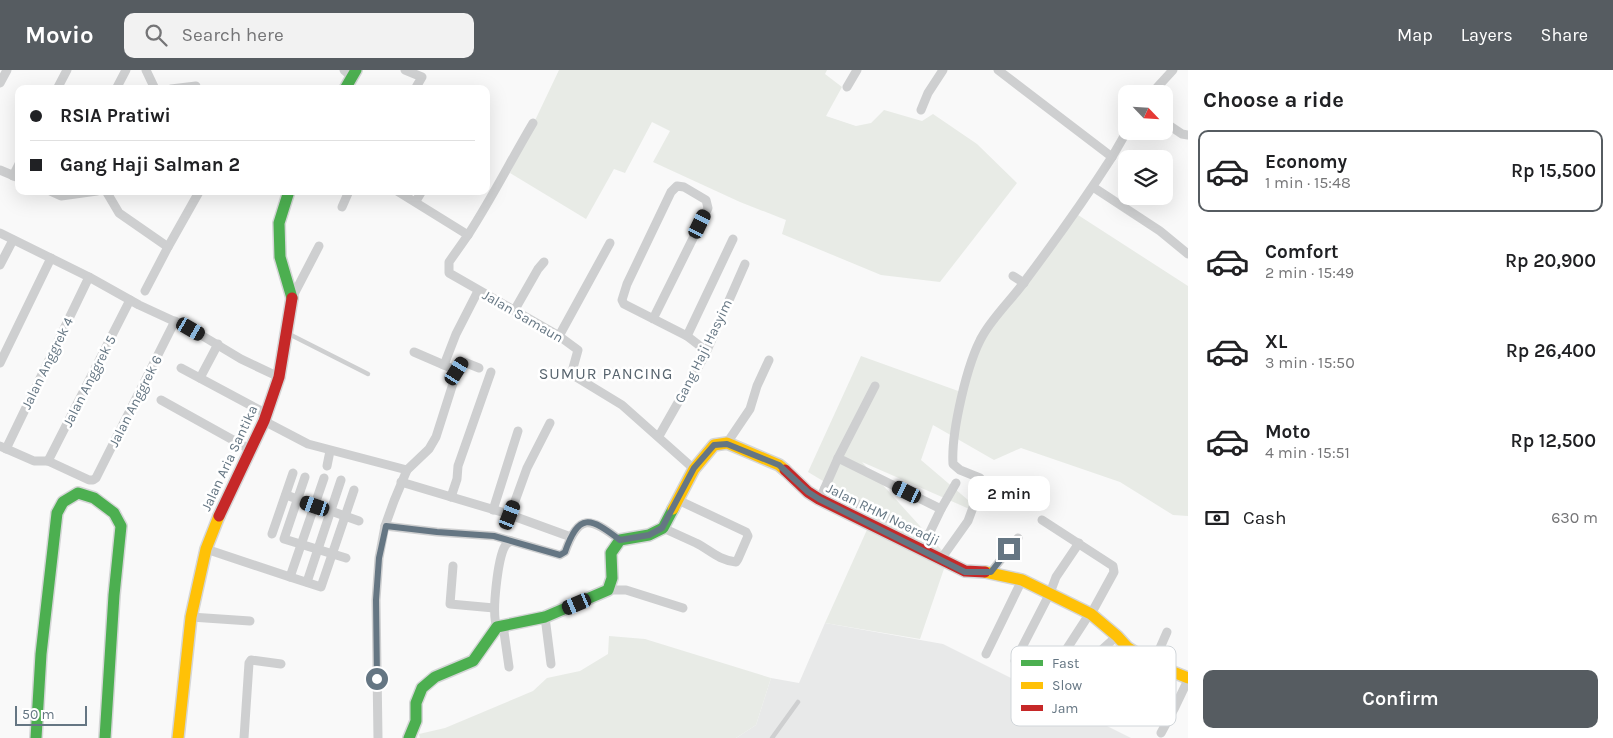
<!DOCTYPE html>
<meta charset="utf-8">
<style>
:root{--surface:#fff;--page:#f2f2f2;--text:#202124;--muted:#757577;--line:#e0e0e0;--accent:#565c61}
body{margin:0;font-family:Karla,sans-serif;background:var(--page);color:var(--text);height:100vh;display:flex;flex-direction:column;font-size:19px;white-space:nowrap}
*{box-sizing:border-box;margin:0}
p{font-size:16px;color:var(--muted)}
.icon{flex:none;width:28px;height:28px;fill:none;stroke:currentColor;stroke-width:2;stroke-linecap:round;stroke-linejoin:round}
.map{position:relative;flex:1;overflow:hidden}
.details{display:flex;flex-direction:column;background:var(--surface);width:425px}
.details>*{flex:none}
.hud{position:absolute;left:15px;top:15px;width:475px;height:110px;border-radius:10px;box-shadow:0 5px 20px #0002;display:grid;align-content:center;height:110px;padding:0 15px;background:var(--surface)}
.needle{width:32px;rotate:115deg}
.buttons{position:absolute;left:1118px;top:15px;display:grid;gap:10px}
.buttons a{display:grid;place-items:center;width:55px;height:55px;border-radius:10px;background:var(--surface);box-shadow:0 5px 20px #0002;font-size:25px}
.scale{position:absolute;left:15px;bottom:12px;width:72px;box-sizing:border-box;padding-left:5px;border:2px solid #657683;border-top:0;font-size:14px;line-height:18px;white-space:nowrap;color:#657683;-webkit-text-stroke:4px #fff;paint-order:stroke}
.end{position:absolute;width:22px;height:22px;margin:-11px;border:6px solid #657683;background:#fff;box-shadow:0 0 0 2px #fff}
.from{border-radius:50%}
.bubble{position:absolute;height:35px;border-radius:10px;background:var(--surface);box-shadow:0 5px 20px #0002;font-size:16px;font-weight:600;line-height:35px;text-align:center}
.car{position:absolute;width:15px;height:30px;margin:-15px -8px;border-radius:6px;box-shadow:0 0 4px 1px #0007;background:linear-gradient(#222 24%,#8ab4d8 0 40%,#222 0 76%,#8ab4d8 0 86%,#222 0)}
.hud b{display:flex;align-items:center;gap:18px;height:48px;font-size:19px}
.hud b+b{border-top:1px solid var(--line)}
.hud i{width:12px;height:12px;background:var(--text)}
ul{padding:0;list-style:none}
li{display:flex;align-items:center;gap:15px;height:82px;margin:0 10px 8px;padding:0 5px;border:2px solid transparent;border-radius:10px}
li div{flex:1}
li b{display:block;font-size:19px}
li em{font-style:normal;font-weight:600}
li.on{border-color:var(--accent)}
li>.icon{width:45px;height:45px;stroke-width:1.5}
h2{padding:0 15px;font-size:22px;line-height:60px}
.pay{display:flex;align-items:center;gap:12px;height:55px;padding:0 15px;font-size:19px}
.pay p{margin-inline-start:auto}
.action{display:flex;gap:10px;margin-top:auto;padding:10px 15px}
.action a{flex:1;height:58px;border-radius:10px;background:var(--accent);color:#fff;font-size:20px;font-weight:600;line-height:58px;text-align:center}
header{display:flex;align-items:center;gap:30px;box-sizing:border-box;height:70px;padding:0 25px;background:var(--accent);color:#fff}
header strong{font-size:24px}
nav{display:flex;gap:28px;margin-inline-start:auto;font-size:18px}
.search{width:350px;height:45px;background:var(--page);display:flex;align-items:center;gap:12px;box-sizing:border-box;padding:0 18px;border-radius:10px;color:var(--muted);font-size:19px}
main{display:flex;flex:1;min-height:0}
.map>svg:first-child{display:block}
.built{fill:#e8e9e9}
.green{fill:#e8ebe6}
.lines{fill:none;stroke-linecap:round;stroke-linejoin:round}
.fast-casing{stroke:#d5d6d7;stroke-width:14}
.slow-casing{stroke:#d5d6d7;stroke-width:14}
.jam-casing{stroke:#d5d6d7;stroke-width:14}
.lane{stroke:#cecfd0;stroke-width:4.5}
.street{stroke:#cecfd0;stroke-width:9}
.fast{stroke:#4caf50;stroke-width:11}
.slow{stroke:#ffc107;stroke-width:11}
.jam{stroke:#c62828;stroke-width:11}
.route{stroke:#657683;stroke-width:6}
.labels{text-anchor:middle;stroke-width:5;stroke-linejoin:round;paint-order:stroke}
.street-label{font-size:14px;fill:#657683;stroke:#fff}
.quarter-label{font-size:16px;letter-spacing:1px;fill:#57646e;stroke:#fff}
.key{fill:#fff;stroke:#d1d6da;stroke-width:1}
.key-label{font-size:14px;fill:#657683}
</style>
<header>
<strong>Movio</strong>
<div class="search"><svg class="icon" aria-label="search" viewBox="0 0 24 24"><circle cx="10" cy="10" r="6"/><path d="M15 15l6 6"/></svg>Search here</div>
<nav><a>Map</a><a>Layers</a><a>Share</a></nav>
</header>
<main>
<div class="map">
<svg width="1188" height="668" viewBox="0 0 1188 668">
<rect width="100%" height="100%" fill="#f9f9f9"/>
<polygon class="built" points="825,553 943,574 1131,668 736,668 756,655 771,608 799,613"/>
<g class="green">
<polygon points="559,0 827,0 825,4 842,17 826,46 856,56 871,53 884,40 922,51 933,44 977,74 1017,113 940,212 881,205 782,164 786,150 740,132 653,92 670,61 652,52 625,103 614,99 586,149 510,103"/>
<polygon points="1078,145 1188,216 1188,446 1173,445 1120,412 1021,378 994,390 933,355 921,390 968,430 974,441 862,392 948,487 920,569 825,553 875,442 808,402 861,286 961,322 977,266"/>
<polygon points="609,566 645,569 771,608 756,655 736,668 420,668 419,664 445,658 533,621 547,608 580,601 608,584"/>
</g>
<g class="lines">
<defs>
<g id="fast">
<polyline points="345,19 356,0"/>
<polyline points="289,121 279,153 280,187 292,228"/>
<polyline points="36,668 41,584 57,443 63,432 78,423 94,428 114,443 121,456 114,525 105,668"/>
<polyline points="409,668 416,651 416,633 422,618 435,607 473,591 497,557 545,547 608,520 612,508 611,483 620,470 649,465 663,458 673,439"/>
</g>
<g id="slow">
<polyline points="673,439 694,399 714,375 727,373 779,395 785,400"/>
<polyline points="985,502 1022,510 1091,544 1117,566 1127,577 1153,594 1188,608"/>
<polyline points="178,668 191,547 206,479 219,446"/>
</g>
<g id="jam">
<polyline points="785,400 808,422 819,429 965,501 985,502"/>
<polyline points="219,446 264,351 279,307 292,228"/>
</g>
</defs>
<use href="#fast" class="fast-casing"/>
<use href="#slow" class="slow-casing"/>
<use href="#jam" class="jam-casing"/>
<g class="lane">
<polyline points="289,264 368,304"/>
<polyline points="772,668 798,632"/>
</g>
<g class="street">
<polyline points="146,0 155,19"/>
<polyline points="344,0 352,7"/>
<polyline points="405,0 422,7 415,19"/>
<polyline points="998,0 1112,87 1127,61"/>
<polyline points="0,13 7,0"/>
<polyline points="847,17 857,0"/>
<polyline points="57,19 67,0"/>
<polyline points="116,19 126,0"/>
<polyline points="171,19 196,16"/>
<polyline points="1151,24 1173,0"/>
<polyline points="921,40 928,23 943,0"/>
<polyline points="1164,52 1182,64 1188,65"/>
<polyline points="0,100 19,108"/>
<polyline points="13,106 19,94"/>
<polyline points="1093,117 1160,161 1188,184"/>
<polyline points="50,121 61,126 97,121"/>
<polyline points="106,121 119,143 168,177"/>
<polyline points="397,121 468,165 449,192 449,203 559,266 578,280 573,298 576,307 622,335 694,399"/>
<polyline points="416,131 422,121"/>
<polyline points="342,137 349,121"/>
<polyline points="0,163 89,207 139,235 191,259 241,289 279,307"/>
<path d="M468 165C492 128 511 90 533 53"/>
<polyline points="0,195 13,170"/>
<polyline points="1013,206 1024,213"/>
<polyline points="145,221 168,177 199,122"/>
<polyline points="292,228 319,176"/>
<polyline points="514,241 538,199 544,192"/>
<polyline points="653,249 708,138 706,130 684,117 677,116 671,122 627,214 622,230 624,234 687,266 700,276 705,285"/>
<polyline points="559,266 610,173"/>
<polyline points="687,266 733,169"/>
<polyline points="414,282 444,295"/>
<polyline points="0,293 51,188"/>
<polyline points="181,298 267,344"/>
<polyline points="457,301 464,292 479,298"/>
<polyline points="200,308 218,274"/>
<polyline points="161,330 251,380"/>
<polyline points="264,351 308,374 407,400"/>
<polyline points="659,366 705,285 745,194"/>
<polyline points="727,373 750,339 757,316 769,290"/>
<polyline points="0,376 34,391 48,391 89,410 93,410 96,408 175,251"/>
<polyline points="6,379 89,207"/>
<polyline points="48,391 130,230"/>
<polyline points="327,396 330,381"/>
<polyline points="305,407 284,469 346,488"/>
<polyline points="401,412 505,443 571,467"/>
<polyline points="825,418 924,466 929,464 941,439 838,388 875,316"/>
<polyline points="823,422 838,388"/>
<polyline points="286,425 359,451"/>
<polyline points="451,427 457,409 458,396 491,302"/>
<polyline points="941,439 956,413"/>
<polyline points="493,440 518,361"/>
<polyline points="510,445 527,398 550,353"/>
<polyline points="1042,450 1113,496 1114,502 1091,544"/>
<path d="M385 456 437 462 494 466 560 485 565 482C579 443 590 447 620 470"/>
<path d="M663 458C674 463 685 468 696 473 710 480 718 490 736 492L738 489 748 466 746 462 678 430"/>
<polyline points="272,464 293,403"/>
<polyline points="206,479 290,507 324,408"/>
<path d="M941 489 968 451 982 413 980 408 960 400 953 394C951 363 967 292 983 265 994 246 1012 229 1025 211 1055 171 1085 129 1112 87"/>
<polyline points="453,496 450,534 494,538"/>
<polyline points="991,502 1018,468"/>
<polyline points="290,507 321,517 354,420"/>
<polyline points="307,512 341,410"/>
<polyline points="608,520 626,520 683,538"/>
<polyline points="191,547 250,551"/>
<polyline points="545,547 551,594"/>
<polyline points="503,555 509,597"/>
<path d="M497 557C491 544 498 488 505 476 507 473 508 473 511 471"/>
<polyline points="1066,580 1090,543"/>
<polyline points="986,584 1022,510"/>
<polyline points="1097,584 1117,566"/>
<polyline points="1015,591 1050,523 1056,507 1079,473"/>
<polyline points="1153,594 1167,562"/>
<polyline points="1107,619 1121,597 1118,592 1127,577"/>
<polyline points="1161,663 1175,637 1188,610"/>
<polyline points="244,668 249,593 251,590 281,594"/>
<polyline points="378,668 376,530 379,488 385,456 394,431 407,400 429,379 436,367 457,301 444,295 456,264 478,221"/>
</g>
<use href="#fast" class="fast"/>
<use href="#slow" class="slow"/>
<use href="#jam" class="jam"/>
</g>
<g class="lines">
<path class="route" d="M377 609 376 530 379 488 386 456 437 462 494 466 560 485 565 482C579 442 590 447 620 470L649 465 662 458 694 398 714 375 727 374 779 395 808 422 819 429 965 502H991L1009 479"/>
</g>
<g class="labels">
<g class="street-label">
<text transform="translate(523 246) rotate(30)" y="5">Jalan Samaun</text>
<text transform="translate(703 281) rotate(-64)" y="5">Gang Haji Hasyim</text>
<text transform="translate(47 293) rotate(-64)" y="5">Jalan Anggrek 4</text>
<text transform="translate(89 311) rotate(-63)" y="5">Jalan Anggrek 5</text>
<text transform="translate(135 331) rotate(-63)" y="5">Jalan Anggrek 6</text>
<text transform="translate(229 388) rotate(-65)" y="5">Jalan Aria Santika</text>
<text transform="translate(883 444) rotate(26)" y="5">Jalan RHM Noeradji</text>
</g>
<g class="quarter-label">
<text x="606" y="309">SUMUR PANCING</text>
</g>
</g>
<rect x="1011" y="576" width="165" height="80" rx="8" class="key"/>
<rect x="1021" y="590" width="22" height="6" fill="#4caf50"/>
<rect x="1021" y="612" width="22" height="7" fill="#ffc107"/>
<rect x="1021" y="635" width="22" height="6" fill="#c62828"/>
<g class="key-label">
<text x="1052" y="598">Fast</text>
<text x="1052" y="620">Slow</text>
<text x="1052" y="643">Jam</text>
</g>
</svg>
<div class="buttons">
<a><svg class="needle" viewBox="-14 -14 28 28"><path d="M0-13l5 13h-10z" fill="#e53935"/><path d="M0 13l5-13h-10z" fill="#757577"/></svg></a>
<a><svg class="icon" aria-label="layers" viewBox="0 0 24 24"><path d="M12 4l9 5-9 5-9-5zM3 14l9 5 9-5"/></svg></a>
</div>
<div class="scale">50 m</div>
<i class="end from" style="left:377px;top:609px"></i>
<i class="end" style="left:1009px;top:479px"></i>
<div class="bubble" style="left:968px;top:406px;width:82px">2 min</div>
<i class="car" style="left:700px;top:154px;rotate:26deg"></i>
<i class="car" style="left:191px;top:259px;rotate:120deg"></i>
<i class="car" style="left:457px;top:301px;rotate:32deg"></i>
<i class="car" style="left:907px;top:422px;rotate:296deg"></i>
<i class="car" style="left:315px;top:436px;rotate:289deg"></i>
<i class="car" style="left:510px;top:445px;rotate:21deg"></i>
<i class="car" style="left:577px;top:534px;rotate:247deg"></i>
<div class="hud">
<b><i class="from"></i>RSIA Pratiwi</b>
<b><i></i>Gang Haji Salman 2</b>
</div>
</div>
<section class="details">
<h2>Choose a ride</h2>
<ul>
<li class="on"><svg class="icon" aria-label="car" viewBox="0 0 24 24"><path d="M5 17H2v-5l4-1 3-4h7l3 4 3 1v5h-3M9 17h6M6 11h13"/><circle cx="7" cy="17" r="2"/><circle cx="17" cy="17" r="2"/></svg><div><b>Economy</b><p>1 min · 15:48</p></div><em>Rp 15,500</em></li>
<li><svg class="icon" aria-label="car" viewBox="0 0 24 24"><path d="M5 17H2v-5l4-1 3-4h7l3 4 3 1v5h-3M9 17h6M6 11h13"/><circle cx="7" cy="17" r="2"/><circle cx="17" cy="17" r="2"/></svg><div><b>Comfort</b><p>2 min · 15:49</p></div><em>Rp 20,900</em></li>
<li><svg class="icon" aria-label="car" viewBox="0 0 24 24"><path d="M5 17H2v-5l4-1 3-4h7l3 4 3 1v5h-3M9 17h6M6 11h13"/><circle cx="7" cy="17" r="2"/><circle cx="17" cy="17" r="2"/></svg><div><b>XL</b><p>3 min · 15:50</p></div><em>Rp 26,400</em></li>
<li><svg class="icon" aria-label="car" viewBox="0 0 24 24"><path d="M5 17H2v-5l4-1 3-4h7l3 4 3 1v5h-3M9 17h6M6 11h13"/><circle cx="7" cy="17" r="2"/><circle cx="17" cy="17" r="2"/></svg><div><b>Moto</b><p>4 min · 15:51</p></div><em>Rp 12,500</em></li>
</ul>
<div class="pay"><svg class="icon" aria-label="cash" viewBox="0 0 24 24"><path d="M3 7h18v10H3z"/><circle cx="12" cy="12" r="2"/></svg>Cash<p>630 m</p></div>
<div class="action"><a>Confirm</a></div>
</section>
</main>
